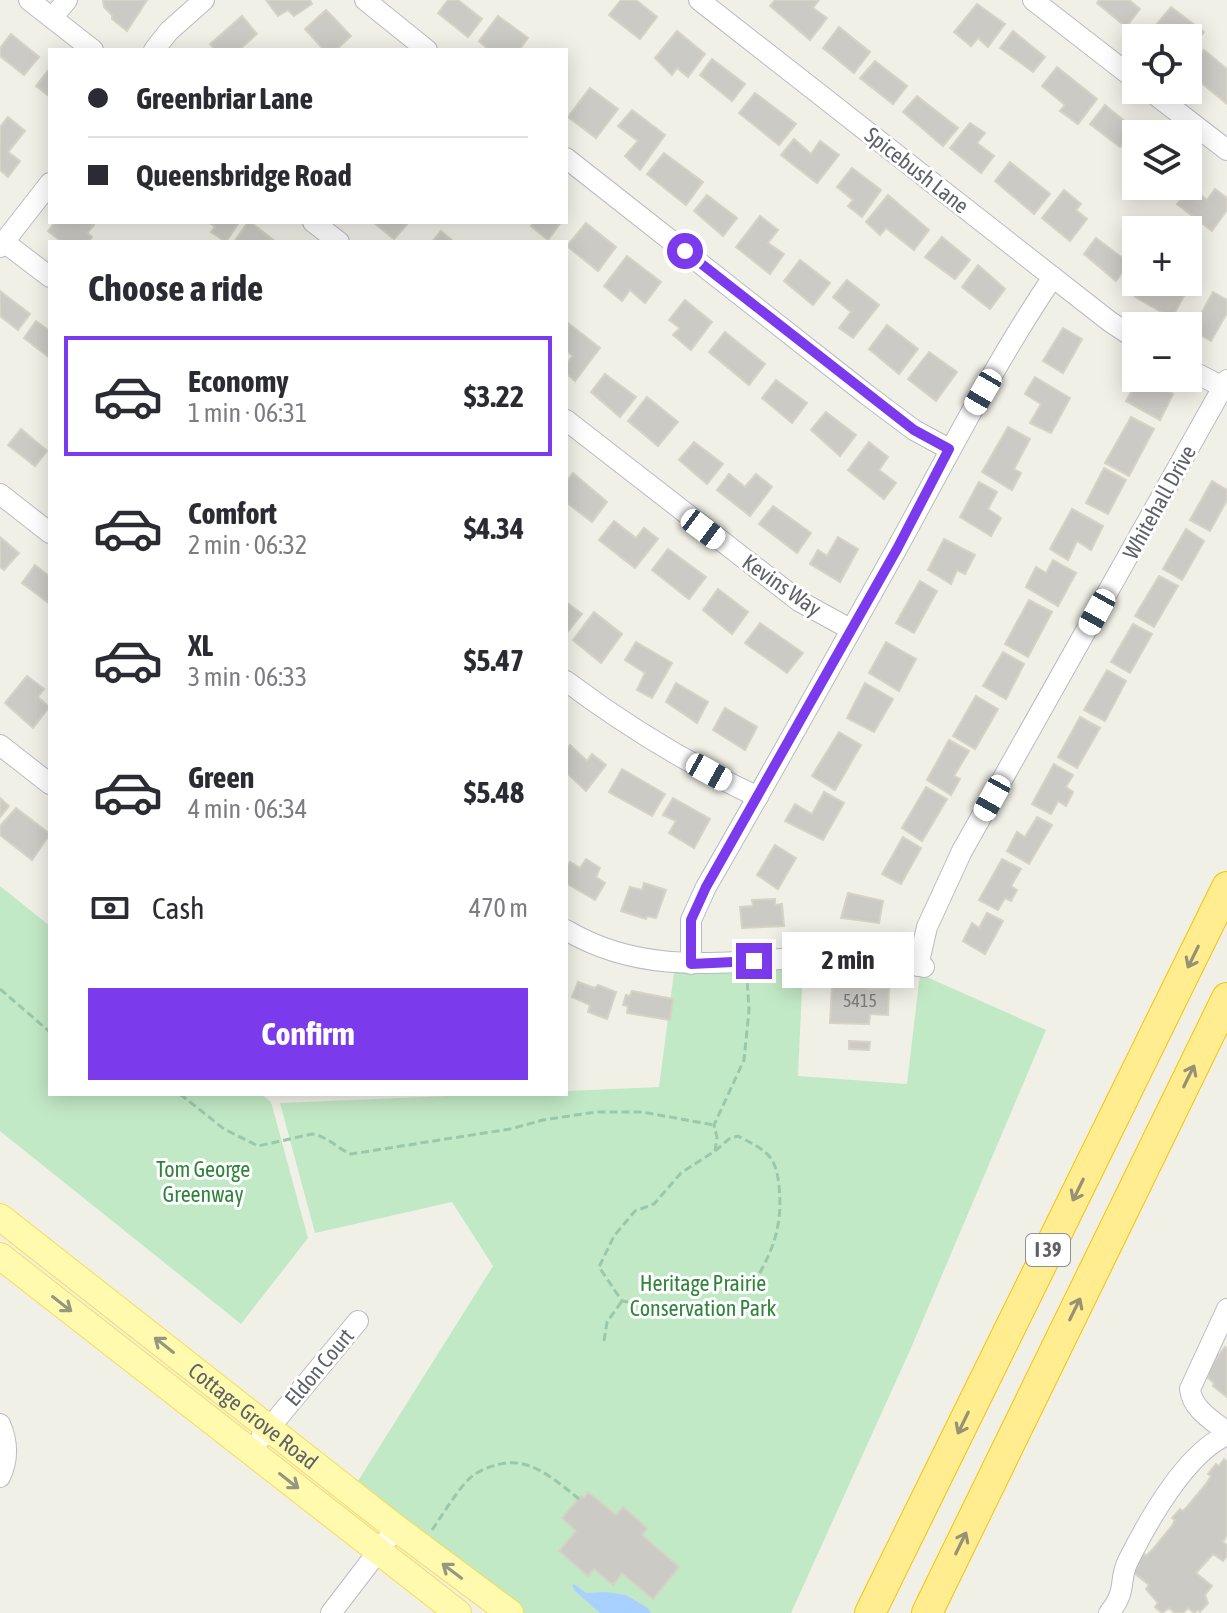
<!DOCTYPE html>
<meta charset="utf-8">
<style>
:root{--surface:#fff;--page:#f7f7f7;--text:#2b2b33;--muted:#7c7c81;--line:#e1e1e2;--accent:#7c3aed}
body{margin:0;font-family:"Asap Condensed",sans-serif;background:var(--page);color:var(--text);height:100vh;display:flex;flex-direction:column;font-size:30px;white-space:nowrap}
*{box-sizing:border-box;margin:0}
p{font-size:26px;color:var(--muted)}
.icon{flex:none;width:44px;height:44px;fill:none;stroke:currentColor;stroke-width:2;stroke-linecap:round;stroke-linejoin:round}
.map{position:relative;flex:1;overflow:hidden}
.details{position:absolute;left:48px;top:240px;width:520px;height:856px;display:flex;flex-direction:column;background:var(--surface);border-radius:0px;box-shadow:0 4px 20px #0003}
.details>*{flex:none}
.top-card{position:absolute;left:48px;top:48px;width:520px;height:176px;border-radius:0px;box-shadow:0 4px 20px #0003;display:grid;align-content:center;height:176px;padding:0 40px;background:var(--surface)}
.fabs{position:absolute;left:1122px;top:24px;display:grid;gap:16px}
.fabs a{display:grid;place-items:center;width:80px;height:80px;border-radius:0px;background:var(--surface);box-shadow:0 4px 20px #0003;font-size:40px}
.end{position:absolute;width:36px;height:36px;margin:-18px;border:10px solid #7c3aed;background:#fff;box-shadow:0 0 0 4px #fff}
.from{border-radius:50%}
.bubble{position:absolute;height:56px;border-radius:0px;background:var(--surface);box-shadow:0 4px 20px #0003;font-size:26px;font-weight:700;line-height:56px;text-align:center}
.car{position:absolute;width:24px;height:48px;margin:-24px -12px;border-radius:10px;box-shadow:0 0 6px 2px #0007;background:linear-gradient(#fff 24%,#345 0 40%,#fff 0 76%,#345 0 86%,#fff 0)}
.top-card b{display:flex;align-items:center;gap:28px;height:76px;font-size:30px}
.top-card b+b{border-top:2px solid var(--line)}
.top-card i{width:20px;height:20px;background:var(--text)}
ul{padding:0;list-style:none}
li{display:flex;align-items:center;gap:24px;height:120px;margin:0 16px 12px;padding:0 24px;border:4px solid transparent;border-radius:0px}
li div{flex:1}
li b{display:block;font-size:30px}
li em{font-style:normal;font-weight:700}
li.current{border-color:var(--accent)}
li>.icon{width:72px;height:72px;stroke-width:1.5}
h2{padding:0 40px;font-size:36px;line-height:96px}
.pay{display:flex;align-items:center;gap:20px;height:88px;padding:0 40px;font-size:30px}
.pay p{margin-inline-start:auto}
.primary-button{display:flex;gap:16px;margin-top:auto;padding:16px 40px}
.primary-button a{flex:1;height:92px;border-radius:0px;background:var(--accent);color:#fff;font-size:32px;font-weight:700;line-height:92px;text-align:center}
.map>svg:first-child{display:block}
.green{fill:#c2e9c6}
.water{fill:#a9d1ff}
.building{fill:#cccac4;stroke:#d6d2c4;stroke-width:2}
.lines{fill:none;stroke-linecap:round;stroke-linejoin:round}
.minor-casing{stroke:#b9bbc1;stroke-width:22}
.major-casing{stroke:#f9db58;stroke-width:28}
.highway-casing{stroke:#f8c200;stroke-width:32}
.path{stroke:#9ac8ab;stroke-width:3;stroke-dasharray:8 4;stroke-linecap:butt}
.minor{stroke:#fff;stroke-width:20}
.major{stroke:#fffaae;stroke-width:26}
.highway{stroke:#ffed90;stroke-width:30}
.oneway{stroke:#969276}
.oneway2{stroke:#969780}
.route{stroke:#7c3aed;stroke-width:10}
.labels{text-anchor:middle;stroke-width:6;stroke-linejoin:round;paint-order:stroke}
.number-label{font-size:18px;fill:#7a7b7f}
.shield{fill:#fff;stroke:#8e9095;stroke-width:2}
.shield-label{font-size:20px;font-weight:bold;fill:#5e6168}
.street-label{font-size:22px;fill:#5e6168;stroke:#fff}
.park-label{font-size:22px;fill:#30843c;stroke:#fff}
</style>
<div class="map">
<svg width="1227" height="1613" viewBox="0 0 1227 1613">
<rect width="100%" height="100%" fill="#f1f0e7"/>
<g class="green">
<polygon points="0,886 50,926 50,1094 261,1094 271,1102 308,1238 241,1324 0,1131"/>
<polygon points="803,968 798,1076 907,1084 920,974 1046,1030 911,1348 791,1613 523,1613 358,1481 493,1266 452,1202 315,1233 280,1103 496,1094 566,1094 566,1091 659,1087 674,973"/>
</g>
<polygon class="water" points="574,1584 586,1593 606,1592 626,1595 648,1608 651,1613 600,1613 575,1591 572,1585"/>
<g class="building">
<polygon points="103,0 147,0 127,31 112,19 112,15 104,7"/>
<polygon points="266,0 310,0 312,4 294,16 288,10 278,16"/>
<polygon points="448,0 458,0 482,19 468,37 438,13"/>
<polygon points="621,0 636,0 657,17 640,39 609,15"/>
<polygon points="775,0 819,0 813,8 827,18 810,40 770,6"/>
<polygon points="1099,0 1129,0 1140,9 1126,27 1097,3"/>
<polygon points="977,4 1005,24 988,47 978,38 971,46 954,32"/>
<polygon points="1171,7 1204,32 1190,51 1188,38 1175,38 1172,35 1170,38 1145,38"/>
<polygon points="326,10 351,36 336,50 324,50 305,29"/>
<polygon points="242,16 257,34 239,50 215,50 210,44"/>
<polygon points="498,16 528,38 519,50 489,50 479,41"/>
<polygon points="839,27 870,52 854,73 823,48"/>
<polygon points="677,31 705,54 688,77 677,68 672,75 655,58"/>
<polygon points="1013,31 1045,57 1033,72 1000,48"/>
<polygon points="11,34 39,57 24,75 0,56 0,48"/>
<polygon points="1204,50 1227,69 1227,104 1188,72"/>
<polygon points="712,59 745,84 732,101 700,75"/>
<polygon points="875,61 907,86 893,104 860,78"/>
<polygon points="1057,67 1097,99 1078,124 1060,111 1065,105 1042,86"/>
<polygon points="50,68 50,97 36,86"/>
<polygon points="590,88 618,109 596,138 568,117"/>
<polygon points="755,93 796,124 779,145 739,113"/>
<polygon points="917,96 958,128 943,146 903,112"/>
<polygon points="1105,105 1134,129 1120,147 1090,124"/>
<polygon points="632,110 665,135 640,170 625,156 638,141 618,126"/>
<polygon points="8,117 25,131 8,152 20,161 8,177 0,170 0,127"/>
<polygon points="970,123 985,133 977,143 994,156 981,173 950,148"/>
<polygon points="794,139 811,154 820,141 839,155 817,183 781,155"/>
<polygon points="664,153 703,182 686,205 647,174"/>
<polygon points="1010,162 1050,194 1034,214 995,181"/>
<polygon points="852,168 881,190 862,217 848,206 853,200 837,187"/>
<polygon points="1191,187 1207,200 1215,189 1227,198 1227,210 1212,231 1177,204"/>
<polygon points="1064,190 1081,204 1076,210 1087,219 1070,241 1042,218"/>
<polygon points="707,195 737,218 723,236 694,211"/>
<polygon points="888,195 929,230 914,250 886,228 880,235 866,222"/>
<polygon points="760,216 778,230 768,243 784,254 770,274 736,247"/>
<polygon points="55,222 90,222 94,225 87,233 92,237 88,242 62,242 48,231"/>
<polygon points="209,222 239,222 226,242 211,232 215,227"/>
<polygon points="248,222 250,222 276,242 234,242"/>
<polygon points="373,222 409,222 394,239"/>
<polygon points="534,222 561,222 548,240 531,226"/>
<polygon points="586,223 616,247 598,271 567,246"/>
<polygon points="441,231 454,242 432,242"/>
<polygon points="942,237 970,260 955,279 925,257"/>
<polygon points="1096,238 1129,263 1116,281 1084,254"/>
<polygon points="627,256 661,282 645,303 630,290 622,301 604,286"/>
<polygon points="800,260 830,283 813,305 784,281"/>
<polygon points="978,265 1005,289 990,309 962,287"/>
<polygon points="847,280 879,305 853,338 839,328 851,312 833,297"/>
<polygon points="1144,282 1161,282 1185,294 1172,318 1135,297"/>
<polygon points="0,291 30,314 18,330 0,316"/>
<polygon points="1213,292 1227,300 1227,313 1211,341 1192,330"/>
<polygon points="685,300 712,322 691,350 673,335 680,328 669,320"/>
<polygon points="36,321 50,331 50,358 24,338"/>
<polygon points="568,323 600,348 575,381 566,373 566,364 573,356 566,350"/>
<polygon points="887,325 918,349 899,374 869,349"/>
<polygon points="1063,328 1082,339 1063,373 1043,361"/>
<polygon points="725,332 765,364 749,385 709,352"/>
<polygon points="929,352 957,372 936,401 908,379"/>
<polygon points="605,374 636,397 620,417 591,392"/>
<polygon points="1035,377 1070,398 1051,433 1030,423 1041,404 1025,394"/>
<polygon points="1139,378 1173,394 1160,420 1126,401"/>
<polygon points="776,380 807,403 792,423 762,398"/>
<polygon points="647,397 678,422 658,446 628,421"/>
<polygon points="826,412 856,435 840,456 811,430"/>
<polygon points="1131,417 1154,429 1129,476 1105,463"/>
<polygon points="1008,427 1030,439 1014,469 1021,473 1012,490 982,472"/>
<polygon points="21,429 47,451 35,466 8,445"/>
<polygon points="694,442 723,464 707,484 679,460"/>
<polygon points="869,442 888,457 879,470 896,483 884,499 848,470"/>
<polygon points="1104,468 1126,480 1108,514 1086,503"/>
<polygon points="573,473 607,502 592,522 566,502 566,482"/>
<polygon points="729,474 745,487 756,474 772,487 750,516 717,490"/>
<polygon points="1212,481 1227,490 1227,500 1210,531 1190,520"/>
<polygon points="979,482 997,492 988,509 1001,518 991,536 960,517"/>
<polygon points="773,506 811,533 797,553 759,524"/>
<polygon points="1072,509 1103,526 1091,550 1077,541 1068,560 1050,549"/>
<polygon points="614,521 636,538 644,528 658,539 635,568 599,540"/>
<polygon points="1186,529 1204,541 1182,580 1163,569"/>
<polygon points="0,537 19,553 4,570 0,567"/>
<polygon points="838,537 858,549 840,582 810,564 818,550 827,556"/>
<polygon points="944,539 975,555 965,574 957,570 951,584 928,570"/>
<polygon points="668,549 706,577 689,599 652,570"/>
<polygon points="1053,560 1076,573 1058,606 1026,587 1036,567 1046,573"/>
<polygon points="35,565 50,577 50,604 22,583"/>
<polygon points="1159,576 1178,586 1154,627 1135,616"/>
<polygon points="920,581 937,591 914,633 896,623"/>
<polygon points="718,589 748,612 732,634 703,610"/>
<polygon points="1029,600 1052,612 1028,657 1005,644"/>
<polygon points="566,602 582,614 566,634"/>
<polygon points="594,612 622,634 601,663 573,640"/>
<polygon points="760,623 803,653 787,673 745,643"/>
<polygon points="1133,624 1152,634 1130,673 1111,662"/>
<polygon points="636,642 672,663 652,698 637,690 645,673 625,660"/>
<polygon points="886,642 916,659 899,691 869,673"/>
<polygon points="1003,652 1024,664 1006,699 983,686"/>
<polygon points="1107,670 1126,681 1105,721 1084,710"/>
<polygon points="27,676 44,689 38,697 49,707 33,728 5,703"/>
<polygon points="676,683 708,702 697,723 666,702"/>
<polygon points="865,683 893,699 874,732 847,718"/>
<polygon points="976,696 998,709 975,749 953,736"/>
<polygon points="725,708 757,727 745,750 713,730"/>
<polygon points="1080,717 1100,728 1077,768 1058,757"/>
<polygon points="839,732 861,745 835,790 812,776"/>
<polygon points="949,740 969,751 954,776 960,779 951,795 927,780"/>
<polygon points="570,745 587,761 592,754 606,765 586,791 566,772 566,750"/>
<polygon points="1054,764 1073,775 1066,787 1073,792 1066,806 1058,801 1051,814 1032,804"/>
<polygon points="622,769 665,794 652,816 609,792"/>
<polygon points="926,787 947,799 922,841 902,828"/>
<polygon points="824,792 844,803 823,840 785,821 795,804 812,814"/>
<polygon points="0,798 9,806 0,817"/>
<polygon points="673,798 710,819 694,848 669,833 676,821 663,815"/>
<polygon points="16,808 50,834 32,860 0,835 0,826"/>
<polygon points="1037,817 1052,825 1029,864 1007,851 1017,832 1025,837"/>
<polygon points="903,837 921,848 901,884 882,874"/>
<polygon points="775,845 796,858 778,889 757,875"/>
<polygon points="586,859 600,868 596,877 605,883 595,900 566,883 566,869 570,862 580,868"/>
<polygon points="1002,859 1021,869 1011,886 1017,890 1011,901 1005,898 998,910 979,900"/>
<polygon points="644,883 666,890 656,918 647,916 646,919 621,911 630,887 642,890"/>
<polygon points="848,893 883,901 879,923 841,918"/>
<polygon points="775,899 775,905 782,904 784,926 742,928 740,907 753,906 752,900"/>
<polygon points="987,913 1003,921 985,954 963,941 972,923 979,928"/>
<polygon points="578,982 595,988 598,985 616,992 607,1019 588,1012 590,1005 572,997"/>
<polygon points="832,984 869,986 869,989 889,988 888,1015 870,1014 869,1024 830,1023"/>
<polygon points="632,991 673,999 670,1020 627,1013 628,1006 623,1005 626,995 630,996"/>
<polygon points="849,1041 870,1042 869,1050 849,1049"/>
<polygon points="1225,1347 1227,1349 1227,1397 1213,1386 1214,1383 1208,1378 1207,1370"/>
<polygon points="1224,1459 1227,1462 1227,1535 1223,1542 1227,1545 1227,1556 1223,1561 1213,1554 1196,1573 1212,1586 1205,1595 1208,1603 1200,1612 1198,1610 1194,1613 1188,1608 1183,1613 1175,1613 1169,1608 1162,1613 1155,1607 1158,1603 1146,1589 1149,1585 1133,1572 1139,1565 1136,1563 1143,1553 1146,1556 1153,1549 1172,1526 1175,1520 1172,1518 1180,1509 1183,1511 1187,1507 1206,1484 1211,1476 1208,1474 1216,1464 1219,1466"/>
<polygon points="588,1492 616,1515 623,1507 647,1528 642,1535 679,1567 653,1599 622,1573 613,1585 594,1569 588,1576 559,1551 576,1531 562,1518 581,1496 584,1498"/>
</g>
<g class="lines">
<defs>
<g id="minor">
<polyline points="29,0 93,50"/>
<polyline points="365,0 427,50"/>
<polyline points="699,0 1109,321 1136,339"/>
<polyline points="1033,0 1136,80"/>
<polyline points="52,18 67,0"/>
<polyline points="154,50 169,31 204,0"/>
<polyline points="1149,90 1227,150"/>
<polyline points="566,158 866,394 914,430 949,449"/>
<polyline points="313,222 339,242"/>
<polyline points="4,242 50,277"/>
<polyline points="0,247 50,183"/>
<polyline points="1188,369 1223,387"/>
<polyline points="566,420 799,601 850,629"/>
<polyline points="0,494 50,533"/>
<path d="M566 681C626 726 690 765 758 797"/>
<polyline points="0,745 50,784"/>
<path d="M566 930C682 999 805 933 924 967"/>
<path d="M691 964V920L706 887C771 775 833 662 896 550 947 458 994 364 1053 277"/>
<polyline points="918,966 927,927 962,851 1227,380"/>
<path d="M1227 1309 1190 1389C1192 1409 1212 1420 1227 1432"/>
<path d="M0 1424C8 1442 8 1460 0 1477"/>
<polyline points="261,1438 358,1321"/>
<polyline points="331,1613 396,1528"/>
<path d="M1109 1613C1128 1590 1118 1581 1128 1561 1148 1521 1186 1453 1227 1435"/>
</g>
<g id="major">
<path id="s1" d="M0 1217 396 1528 510 1613"/>
<polyline points="0,1256 458,1613"/>
</g>
<g id="highway">
<polyline points="870,1613 1227,887"/>
<polyline points="927,1613 1227,998"/>
</g>
</defs>
<use href="#minor" class="minor-casing"/>
<use href="#major" class="major-casing"/>
<use href="#highway" class="highway-casing"/>
<g class="path">
<polyline points="0,989 50,1032"/>
<path d="M180 1094 224 1129 258 1146 312 1134C327 1136 338 1149 351 1154L510 1129 543 1120 596 1112H642L714 1125"/>
<path d="M715 1151 729 1139 738 1136C749 1142 761 1147 769 1156 776 1164 778 1176 779 1186 784 1234 768 1259 745 1299 707 1313 662 1308 622 1301L599 1267 614 1236 635 1211 654 1204 681 1173 715 1151 717 1137 714 1125 744 1060 749 1010 747 978"/>
<polyline points="604,1341 607,1322 622,1301"/>
<path d="M432 1530C444 1513 455 1493 469 1479 476 1472 487 1467 497 1465 529 1455 555 1480 579 1499"/>
</g>
<use href="#minor" class="minor"/>
<use href="#major" class="major"/>
<use href="#highway" class="highway"/>
</g>
<defs><path id="oneway-shaft" d="M-6 0H5M1.5-3L5.5 0L1.5 3" fill="none" stroke-width="1.6" stroke-linecap="round" stroke-linejoin="round" transform="scale(2)"/></defs>
<g class="oneway">
<use href="#oneway-shaft" transform="translate(1193 957) rotate(116)"/>
<use href="#oneway-shaft" transform="translate(1189 1076) rotate(-64)"/>
<use href="#oneway-shaft" transform="translate(1078 1190) rotate(116)"/>
<use href="#oneway-shaft" transform="translate(1075 1309) rotate(-64)"/>
<use href="#oneway-shaft" transform="translate(963 1423) rotate(116)"/>
<use href="#oneway-shaft" transform="translate(961 1543) rotate(-64)"/>
</g>
<g class="oneway2">
<use href="#oneway-shaft" transform="translate(62 1304) rotate(38)"/>
<use href="#oneway-shaft" transform="translate(164 1345) rotate(-142)"/>
<use href="#oneway-shaft" transform="translate(289 1481) rotate(38)"/>
<use href="#oneway-shaft" transform="translate(452 1571) rotate(-143)"/>
</g>
<g class="lines">
<polyline class="route" points="685,251 914,430 949,449 897,549 706,887 691,920 691,964 754,961"/>
</g>
<g class="labels">
<g class="number-label">
<text x="860" y="1007">5415</text>
</g>
<rect class="shield" x="1026" y="1234" width="44" height="32" rx="6"/>
<g class="shield-label">
<text x="1048" y="1257">I 39</text>
</g>
<g class="street-label">
<text transform="translate(917 170) rotate(38)" y="8">Spicebush Lane</text>
<text transform="translate(1159 502) rotate(-61)" y="8">Whitehall Drive</text>
<text transform="translate(782 585) rotate(35)" y="8">Kevins Way</text>
<text transform="translate(319 1367) rotate(-50)" y="8">Eldon Court</text>
<text dy="8" stroke="none"><textPath href="#s1" startOffset="322">Cottage Grove Road</textPath></text>
</g>
<g class="park-label">
<text x="203" y="1177">Tom George<tspan x="203" dy="25">Greenway</tspan></text>
<text x="703" y="1291">Heritage Prairie<tspan x="703" dy="25">Conservation Park</tspan></text>
</g>
</g>
</svg>
<div class="fabs">
<a><svg class="icon" aria-label="locate" viewBox="0 0 24 24"><circle cx="12" cy="12" r="6"/><path d="M12 2v4M12 18v4M2 12h4M18 12h4"/></svg></a>
<a><svg class="icon" aria-label="layers" viewBox="0 0 24 24"><path d="M12 4l9 5-9 5-9-5zM3 14l9 5 9-5"/></svg></a>
<a>+</a>
<a>−</a>
</div>
<i class="end from" style="left:685px;top:251px"></i>
<i class="end" style="left:754px;top:961px"></i>
<div class="bubble" style="left:782px;top:932px;width:132px">2 min</div>
<i class="car" style="left:983px;top:392px;rotate:210deg"></i>
<i class="car" style="left:703px;top:529px;rotate:127deg"></i>
<i class="car" style="left:1097px;top:612px;rotate:209deg"></i>
<i class="car" style="left:709px;top:772px;rotate:119deg"></i>
<i class="car" style="left:992px;top:798px;rotate:209deg"></i>
<div class="top-card">
<b><i class="from"></i>Greenbriar Lane</b>
<b><i></i>Queensbridge Road</b>
</div>
<section class="details">
<h2>Choose a ride</h2>
<ul>
<li class="current"><svg class="icon" aria-label="car" viewBox="0 0 24 24"><path d="M5 17H2v-5l4-1 3-4h7l3 4 3 1v5h-3M9 17h6M6 11h13"/><circle cx="7" cy="17" r="2"/><circle cx="17" cy="17" r="2"/></svg><div><b>Economy</b><p>1 min · 06:31</p></div><em>$3.22</em></li>
<li><svg class="icon" aria-label="car" viewBox="0 0 24 24"><path d="M5 17H2v-5l4-1 3-4h7l3 4 3 1v5h-3M9 17h6M6 11h13"/><circle cx="7" cy="17" r="2"/><circle cx="17" cy="17" r="2"/></svg><div><b>Comfort</b><p>2 min · 06:32</p></div><em>$4.34</em></li>
<li><svg class="icon" aria-label="car" viewBox="0 0 24 24"><path d="M5 17H2v-5l4-1 3-4h7l3 4 3 1v5h-3M9 17h6M6 11h13"/><circle cx="7" cy="17" r="2"/><circle cx="17" cy="17" r="2"/></svg><div><b>XL</b><p>3 min · 06:33</p></div><em>$5.47</em></li>
<li><svg class="icon" aria-label="car" viewBox="0 0 24 24"><path d="M5 17H2v-5l4-1 3-4h7l3 4 3 1v5h-3M9 17h6M6 11h13"/><circle cx="7" cy="17" r="2"/><circle cx="17" cy="17" r="2"/></svg><div><b>Green</b><p>4 min · 06:34</p></div><em>$5.48</em></li>
</ul>
<div class="pay"><svg class="icon" aria-label="cash" viewBox="0 0 24 24"><path d="M3 7h18v10H3z"/><circle cx="12" cy="12" r="2"/></svg>Cash<p>470 m</p></div>
<div class="primary-button"><a>Confirm</a></div>
</section>
</div>
